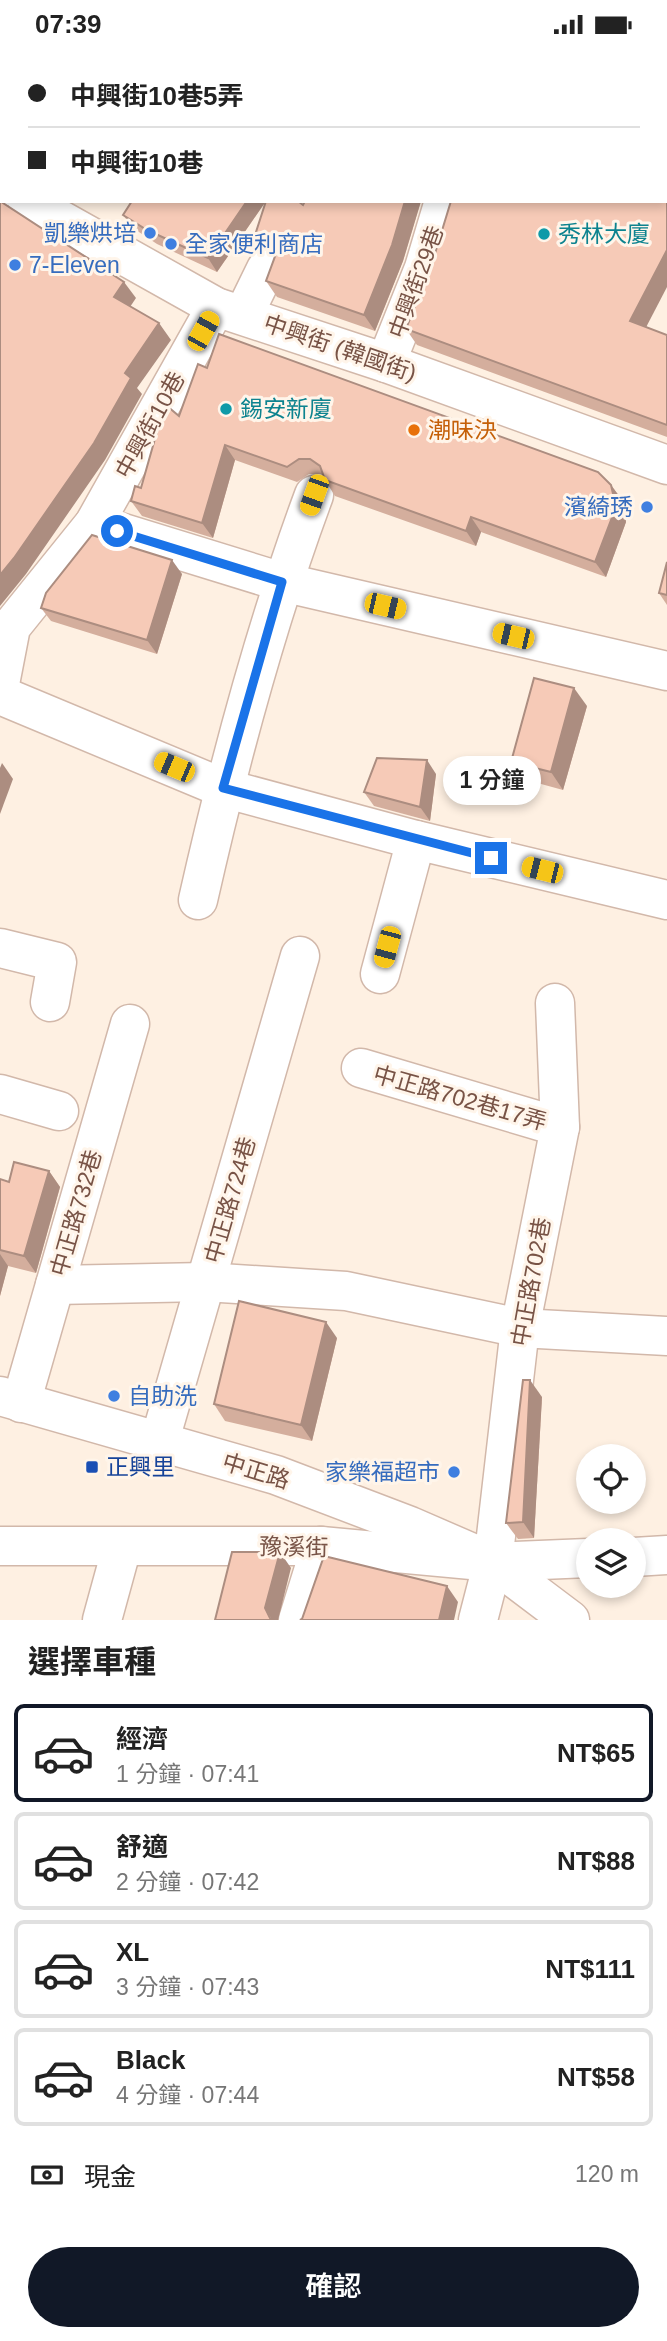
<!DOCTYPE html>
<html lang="zh-TW">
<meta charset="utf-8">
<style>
:root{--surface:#fff;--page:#f2f2f2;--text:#222;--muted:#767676;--line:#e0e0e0;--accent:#111827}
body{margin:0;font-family:Helvetica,"Noto Sans TC",sans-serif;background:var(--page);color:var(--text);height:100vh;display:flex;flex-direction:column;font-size:26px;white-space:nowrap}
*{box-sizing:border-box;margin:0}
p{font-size:23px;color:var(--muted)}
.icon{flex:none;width:38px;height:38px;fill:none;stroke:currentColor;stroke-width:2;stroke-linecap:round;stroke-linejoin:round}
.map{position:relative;height:1571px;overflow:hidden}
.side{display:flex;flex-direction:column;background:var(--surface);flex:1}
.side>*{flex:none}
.guide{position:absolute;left:0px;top:0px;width:668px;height:154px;box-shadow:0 4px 10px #0003;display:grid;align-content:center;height:154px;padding:0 28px;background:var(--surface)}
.buttons{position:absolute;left:576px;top:1395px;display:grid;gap:14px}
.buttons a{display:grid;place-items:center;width:70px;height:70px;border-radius:50%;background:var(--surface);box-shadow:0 4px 10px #0003;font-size:35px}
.end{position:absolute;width:32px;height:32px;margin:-16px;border:9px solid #1a73e8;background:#fff;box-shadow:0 0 0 4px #fff}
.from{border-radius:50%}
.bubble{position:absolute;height:49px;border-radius:24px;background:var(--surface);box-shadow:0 4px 10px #0003;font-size:23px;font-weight:600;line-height:49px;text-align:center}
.car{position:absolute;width:21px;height:42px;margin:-21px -10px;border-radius:9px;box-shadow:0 0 5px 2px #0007;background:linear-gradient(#f5c518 24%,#345 0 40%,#f5c518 0 76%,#345 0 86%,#f5c518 0)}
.guide b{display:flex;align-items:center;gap:24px;height:66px;font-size:26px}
.guide b+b{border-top:2px solid var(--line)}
.guide i{width:18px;height:18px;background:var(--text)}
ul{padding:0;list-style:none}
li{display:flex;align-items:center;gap:21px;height:98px;margin:0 14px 10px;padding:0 14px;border:4px solid var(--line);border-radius:10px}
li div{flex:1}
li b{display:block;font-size:26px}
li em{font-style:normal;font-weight:600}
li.selected{border-color:var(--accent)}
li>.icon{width:63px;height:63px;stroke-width:1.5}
h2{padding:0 28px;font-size:32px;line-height:84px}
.pay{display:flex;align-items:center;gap:18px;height:77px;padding:0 28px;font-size:26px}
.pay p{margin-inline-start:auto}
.primary-button{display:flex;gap:14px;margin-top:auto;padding:14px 28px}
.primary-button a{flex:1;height:80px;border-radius:42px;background:var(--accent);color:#fff;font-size:28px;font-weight:600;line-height:80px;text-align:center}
.status{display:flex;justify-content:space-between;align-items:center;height:49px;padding:0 35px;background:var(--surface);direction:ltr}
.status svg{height:19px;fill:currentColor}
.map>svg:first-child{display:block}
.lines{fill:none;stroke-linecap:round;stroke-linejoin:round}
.minor-casing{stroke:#d2b8aa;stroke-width:41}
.minor{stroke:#fff;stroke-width:38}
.wall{fill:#d4ae9d}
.shaded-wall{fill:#ac8d80}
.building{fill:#f6cab7;stroke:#ac8d80;stroke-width:2}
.route{stroke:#1a73e8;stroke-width:9}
.shop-dot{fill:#3f7fe0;stroke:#fff5ea;stroke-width:2.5}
.culture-dot{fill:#0f9aa8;stroke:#fff5ea;stroke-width:2.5}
.food-dot{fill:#e8710a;stroke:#fff5ea;stroke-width:2.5}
.transit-dot{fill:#1a4fb4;stroke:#fff5ea;stroke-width:2.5}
.labels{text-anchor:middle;stroke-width:6;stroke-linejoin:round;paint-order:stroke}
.shop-label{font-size:23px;fill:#366cbe;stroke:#fff5ea;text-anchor:end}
.culture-label{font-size:23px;fill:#0d838f;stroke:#fff5ea;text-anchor:start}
.street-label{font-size:23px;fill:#785346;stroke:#fff5ea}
.food-label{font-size:23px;fill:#c56008;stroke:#fff5ea;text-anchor:start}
.transit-label{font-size:23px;fill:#164399;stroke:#fff5ea;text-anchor:start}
</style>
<div class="status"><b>07:39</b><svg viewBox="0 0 49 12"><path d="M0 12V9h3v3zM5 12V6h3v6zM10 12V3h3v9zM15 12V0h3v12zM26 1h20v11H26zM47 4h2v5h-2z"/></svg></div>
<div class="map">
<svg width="667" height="1571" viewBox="0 0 667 1571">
<rect width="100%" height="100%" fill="#fef0e2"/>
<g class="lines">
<defs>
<g id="minor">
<polyline points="260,0 262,2"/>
<polyline points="514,2 515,0"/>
<polyline points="0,137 2,138"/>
<polyline points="27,152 216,258 386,314 667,416"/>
<polyline points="244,265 266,220"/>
<polyline points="386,314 424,219 444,152"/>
<polyline points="94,475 282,533 667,622"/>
<polyline points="0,635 11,578 94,475 216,258"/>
<polyline points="0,646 223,739 416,791 667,851"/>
<path d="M198 851C229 714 265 578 314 446"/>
<polyline points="0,899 57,913 50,953"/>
<polyline points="380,925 416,791"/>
<polyline points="361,1019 560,1078"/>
<polyline points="0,1045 59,1062"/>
<polyline points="55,1236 205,1233 346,1242 520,1279 667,1287"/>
<polyline points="0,1347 276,1426 410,1477 493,1513 570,1571"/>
<polyline points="21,1354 130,975"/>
<polyline points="159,1394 300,907"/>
<polyline points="0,1497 321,1497 493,1513 588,1509"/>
<polyline points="634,1508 667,1506"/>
<polyline points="102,1571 122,1498"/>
<polyline points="298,1571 321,1497"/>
<polyline points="478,1571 493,1513 520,1279 560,1078 555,954"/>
</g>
</defs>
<use href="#minor" class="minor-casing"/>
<use href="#minor" class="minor"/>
</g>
<g class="wall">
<polygon points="266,152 217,223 157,195 133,179 123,166"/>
<polygon points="305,152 421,152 403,212 375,282 277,248 266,232 276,203 267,198 256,183 303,156"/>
<polygon points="433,211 646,278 667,286 667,388 417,296 406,280"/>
<polygon points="207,319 611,436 622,451 626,473 606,528 481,483 476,497 335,447 325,431 323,427 321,425 309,425 297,433 235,411 213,489 142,467 131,452 141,439 179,367"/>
<polygon points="667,513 667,556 659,544"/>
<polygon points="182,525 157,605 51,572 41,559"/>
<polygon points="587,657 563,741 523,730 511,713"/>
<polygon points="436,725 430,772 374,757 364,743"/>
<polygon points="49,1122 60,1138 36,1224 8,1217 0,1247 0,1130 9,1133"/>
<polygon points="337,1289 312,1392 225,1372 214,1355"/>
<polygon points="542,1348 534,1489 518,1490 506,1474"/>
</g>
<g class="shaded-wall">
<polygon points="247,152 266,152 217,223 208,209"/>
<polygon points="405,152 421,152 403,212 375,282 364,266"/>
<polygon points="667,201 667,238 641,288 630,272"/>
<polygon points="124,233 136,249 126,264 114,248"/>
<polygon points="159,274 171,291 137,339 142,345 105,411 26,525 0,557 0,526 125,324"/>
<polygon points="225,396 235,411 213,489 202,474"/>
<polygon points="611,436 622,451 626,473 606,528 595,513"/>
<polygon points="471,468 481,483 476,497 466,482"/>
<polygon points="172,511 182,525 157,605 147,591"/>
<polygon points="574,639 587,657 563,741 551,723"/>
<polygon points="427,711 436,725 430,772 420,758"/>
<polygon points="2,714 13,730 0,765 0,719"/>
<polygon points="49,1122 60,1138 36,1224 24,1207"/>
<polygon points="0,1205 8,1217 0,1247"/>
<polygon points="326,1273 337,1289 312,1392 301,1376"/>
<polygon points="530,1331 542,1348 534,1489 523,1473"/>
<polygon points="280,1503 291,1519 278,1571 272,1571 265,1559"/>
<polygon points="447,1537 458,1553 454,1571 439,1571"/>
</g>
<g class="building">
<polygon points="0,0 165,0 167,2 2,2 2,73 0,72"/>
<polygon points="398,0 487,0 489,2 397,2"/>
<polygon points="518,0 613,0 613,2 517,2"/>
<polygon points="667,73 667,201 630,272 667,286 667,376 406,280 433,211 451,152 667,152"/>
<polygon points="0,152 124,233 114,248 159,274 125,324 131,329 94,394 14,509 0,526"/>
<polygon points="132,152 247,152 208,209 147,181 123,166"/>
<polygon points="266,152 298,152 303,156 305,152 405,152 392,196 364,266 266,232 277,202 273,192 256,183"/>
<polygon points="219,285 598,423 611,436 616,458 595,513 471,468 466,482 325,431 320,417 310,410 299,410 287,418 225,396 202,474 131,452 135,437 141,439 162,365 167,357 179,367 198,315 207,319"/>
<polygon points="92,486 172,511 147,591 41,559 46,544"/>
<polygon points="667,513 667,546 659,544"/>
<polygon points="534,629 574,639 551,723 511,713"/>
<polygon points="377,709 427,711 420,758 364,743"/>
<polygon points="14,1113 49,1122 24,1207 0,1201 0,1130 9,1133"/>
<polygon points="239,1252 326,1273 301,1376 214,1355"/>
<polygon points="523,1331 530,1331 523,1473 506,1474"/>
<polygon points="232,1503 280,1503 265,1559 270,1569 273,1571 215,1571"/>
<polygon points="324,1507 447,1537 439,1571 300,1571 302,1570"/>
</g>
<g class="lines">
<polyline class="route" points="117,482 282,533 223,739 491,809"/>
</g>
<g class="shop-dot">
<circle cx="150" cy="184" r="7"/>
<circle cx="171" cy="195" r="7"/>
<circle cx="15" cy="216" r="7"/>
<circle cx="647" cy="458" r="7"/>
<circle cx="114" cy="1347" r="7"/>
<circle cx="454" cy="1423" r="7"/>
</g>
<g class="culture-dot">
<circle cx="544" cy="185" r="7"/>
<circle cx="226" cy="360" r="7"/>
</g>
<circle class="food-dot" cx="414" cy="381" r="7"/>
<rect class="transit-dot" x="85" y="1411" width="14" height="14" rx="3.5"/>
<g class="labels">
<g class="shop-label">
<text x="136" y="192">凱樂烘培</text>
<text x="185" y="203" text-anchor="start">全家便利商店</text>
<text x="29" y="224" text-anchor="start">7-Eleven</text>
<text x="633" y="466">濱綺琇</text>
<text x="128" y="1355" text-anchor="start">自助洗</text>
<text x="440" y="1431">家樂福超市</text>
</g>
<g class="culture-label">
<text x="558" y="193">秀林大廈</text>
<text x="240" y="368">錫安新廈</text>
</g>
<g class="street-label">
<text transform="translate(416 233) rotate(-70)" y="8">中興街29巷</text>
<text transform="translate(340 299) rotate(19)" y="8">中興街 (韓國街)</text>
<text transform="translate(150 376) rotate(-61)" y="8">中興街10巷</text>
<text transform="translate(460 1049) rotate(16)" y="8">中正路702巷17弄</text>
<text transform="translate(230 1151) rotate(-74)" y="8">中正路724巷</text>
<text transform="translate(76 1164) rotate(-74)" y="8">中正路732巷</text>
<text transform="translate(531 1233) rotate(-80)" y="8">中正路702巷</text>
<text transform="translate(256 1422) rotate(17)" y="8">中正路</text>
<text transform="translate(294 1498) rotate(1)" y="8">豫溪街</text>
</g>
<g class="food-label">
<text x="428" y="389">潮味決</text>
</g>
<g class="transit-label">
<text x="106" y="1426">正興里</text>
</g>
</g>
</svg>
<div class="buttons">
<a><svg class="icon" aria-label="locate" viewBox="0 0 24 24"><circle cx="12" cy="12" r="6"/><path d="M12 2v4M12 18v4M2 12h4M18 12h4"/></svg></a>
<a><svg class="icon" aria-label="layers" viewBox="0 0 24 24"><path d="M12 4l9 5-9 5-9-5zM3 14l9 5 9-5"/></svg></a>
</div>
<i class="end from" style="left:117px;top:482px"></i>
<i class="end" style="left:491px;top:809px"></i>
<div class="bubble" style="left:443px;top:707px;width:98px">1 分鐘</div>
<i class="car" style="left:203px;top:282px;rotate:29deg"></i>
<i class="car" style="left:314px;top:446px;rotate:200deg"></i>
<i class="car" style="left:385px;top:557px;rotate:103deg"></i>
<i class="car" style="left:513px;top:587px;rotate:283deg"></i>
<i class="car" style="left:174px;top:718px;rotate:293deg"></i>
<i class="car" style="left:542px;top:821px;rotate:284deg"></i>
<i class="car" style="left:387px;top:898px;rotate:195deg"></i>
<div class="guide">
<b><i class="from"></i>中興街10巷5弄</b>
<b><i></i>中興街10巷</b>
</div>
</div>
<section class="side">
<h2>選擇車種</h2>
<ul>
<li class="selected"><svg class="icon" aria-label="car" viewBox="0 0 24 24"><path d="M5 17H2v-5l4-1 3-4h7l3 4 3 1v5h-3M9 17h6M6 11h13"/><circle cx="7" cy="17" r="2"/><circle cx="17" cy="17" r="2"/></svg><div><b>經濟</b><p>1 分鐘 · 07:41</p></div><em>NT$65</em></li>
<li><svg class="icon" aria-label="car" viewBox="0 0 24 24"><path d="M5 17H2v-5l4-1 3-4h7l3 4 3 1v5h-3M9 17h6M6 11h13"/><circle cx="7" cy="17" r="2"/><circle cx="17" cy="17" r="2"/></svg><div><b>舒適</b><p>2 分鐘 · 07:42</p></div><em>NT$88</em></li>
<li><svg class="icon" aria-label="car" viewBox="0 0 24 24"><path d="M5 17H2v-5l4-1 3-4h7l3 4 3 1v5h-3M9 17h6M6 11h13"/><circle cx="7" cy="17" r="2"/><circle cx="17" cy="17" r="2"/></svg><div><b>XL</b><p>3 分鐘 · 07:43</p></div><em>NT$111</em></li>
<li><svg class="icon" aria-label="car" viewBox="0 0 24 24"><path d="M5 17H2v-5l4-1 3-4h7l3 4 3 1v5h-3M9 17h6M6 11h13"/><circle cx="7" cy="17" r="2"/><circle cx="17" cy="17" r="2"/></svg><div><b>Black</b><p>4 分鐘 · 07:44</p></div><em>NT$58</em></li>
</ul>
<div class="pay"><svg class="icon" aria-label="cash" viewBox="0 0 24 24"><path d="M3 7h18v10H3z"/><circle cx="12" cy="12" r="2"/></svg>現金<p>120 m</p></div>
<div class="primary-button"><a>確認</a></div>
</section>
